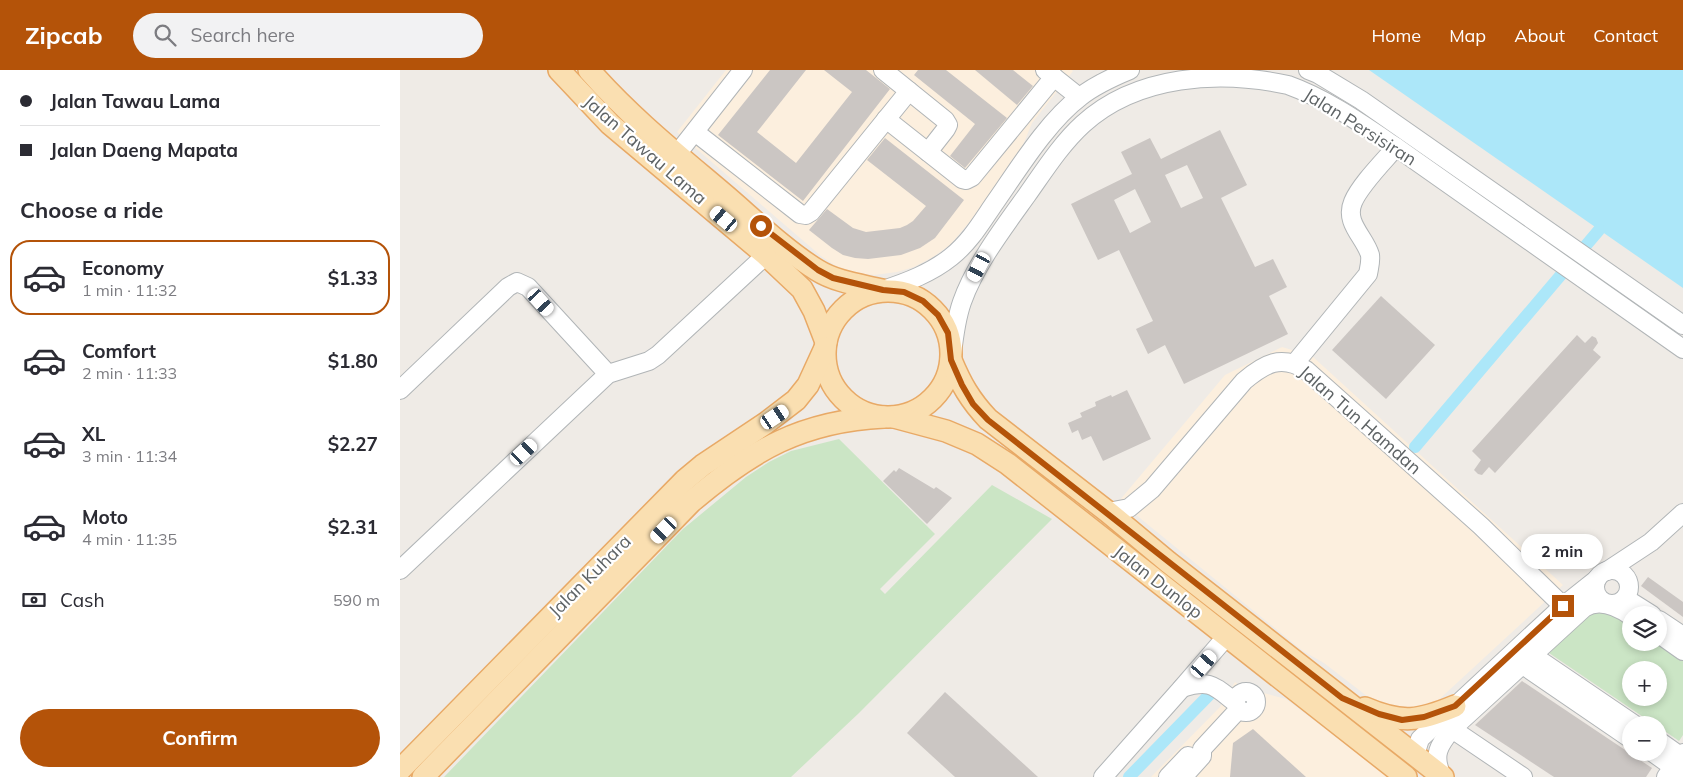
<!DOCTYPE html>
<meta charset="utf-8">
<style>
:root{--surface:#fff;--page:#f2f2f3;--text:#2b2b33;--muted:#7c7c81;--line:#e1e1e2;--accent:#b45309}
body{margin:0;font-family:Mulish,sans-serif;background:var(--page);color:var(--text);height:100vh;display:flex;flex-direction:column;font-size:19px;white-space:nowrap}
*{box-sizing:border-box;margin:0}
p{font-size:16px;color:var(--muted)}
.icon{flex:none;width:28px;height:28px;fill:none;stroke:currentColor;stroke-width:2;stroke-linecap:round;stroke-linejoin:round}
.map{position:relative;flex:1;overflow:hidden}
.panel{display:flex;flex-direction:column;background:var(--surface);width:400px}
.panel>*{flex:none}
.banner{display:grid;align-content:center;height:110px;padding:0 20px;background:var(--surface)}
.controls{position:absolute;left:1222px;top:536px;display:grid;gap:10px}
.controls a{display:grid;place-items:center;width:45px;height:45px;border-radius:50%;background:var(--surface);box-shadow:0 2px 8px #0003;font-size:25px}
.end{position:absolute;width:22px;height:22px;margin:-11px;border:6px solid #b45309;background:#fff;box-shadow:0 0 0 2px #fff}
.from{border-radius:50%}
.bubble{position:absolute;height:35px;border-radius:18px;background:var(--surface);box-shadow:0 2px 8px #0003;font-size:16px;font-weight:700;line-height:35px;text-align:center}
.car{position:absolute;width:15px;height:30px;margin:-15px -8px;border-radius:6px;box-shadow:0 0 4px 1px #0007;background:linear-gradient(#fff 24%,#345 0 40%,#fff 0 76%,#345 0 86%,#fff 0)}
.banner b{display:flex;align-items:center;gap:18px;height:48px;font-size:19px}
.banner b+b{border-top:1px solid var(--line)}
.banner i{width:12px;height:12px;background:var(--text)}
ul{padding:0;list-style:none}
li{display:flex;align-items:center;gap:15px;height:75px;margin:0 10px 8px;padding:0 10px;border:2px solid transparent;border-radius:20px}
li div{flex:1}
li b{display:block;font-size:19px}
li em{font-style:normal;font-weight:700}
li.active{border-color:var(--accent)}
li>.icon{width:45px;height:45px;stroke-width:1.5}
h2{padding:0 20px;font-size:22px;line-height:60px}
.pay{display:flex;align-items:center;gap:12px;height:55px;padding:0 20px;font-size:19px}
.pay p{margin-inline-start:auto}
.button{display:flex;gap:10px;margin-top:auto;padding:10px 20px}
.button a{flex:1;height:58px;border-radius:30px;background:var(--accent);color:#fff;font-size:20px;font-weight:700;line-height:58px;text-align:center}
header{display:flex;align-items:center;gap:30px;box-sizing:border-box;height:70px;padding:0 25px;background:var(--accent);color:#fff}
header strong{font-size:24px}
nav{display:flex;gap:28px;margin-inline-start:auto;font-size:18px}
.search{width:350px;height:45px;background:var(--page);display:flex;align-items:center;gap:12px;box-sizing:border-box;padding:0 18px;border-radius:28px;color:var(--muted);font-size:19px}
main{display:flex;flex:1;min-height:0}
.map>svg:first-child{display:block}
.commercial{fill:#fcefde}
.green{fill:#cbe5c5;fill-rule:evenodd}
.water{fill:#ace7f9}
.lines{fill:none;stroke-linecap:round;stroke-linejoin:round}
.canal{stroke:#ace7f9;stroke-width:12}
.building{fill:#cbc6c3;fill-rule:evenodd}
.minor-casing{stroke:#b1b5b7;stroke-width:20}
.major-casing{stroke:#e8a966;stroke-width:24}
.minor{stroke:#fff;stroke-width:18}
.major{stroke:#fadfb1;stroke-width:21}
.route{stroke:#b45309;stroke-width:6}
.labels{text-anchor:middle;stroke-width:4.5;stroke-linejoin:round;paint-order:stroke}
.street-label{font-size:18px;fill:#5e6365;stroke:#fff}
</style>
<header>
<strong>Zipcab</strong>
<div class="search"><svg class="icon" aria-label="search" viewBox="0 0 24 24"><circle cx="10" cy="10" r="6"/><path d="M15 15l6 6"/></svg>Search here</div>
<nav><a>Home</a><a>Map</a><a>About</a><a>Contact</a></nav>
</header>
<main>
<section class="panel">
<div class="banner">
<b><i class="from"></i>Jalan Tawau Lama</b>
<b><i></i>Jalan Daeng Mapata</b>
</div>
<h2>Choose a ride</h2>
<ul>
<li class="active"><svg class="icon" aria-label="car" viewBox="0 0 24 24"><path d="M5 17H2v-5l4-1 3-4h7l3 4 3 1v5h-3M9 17h6M6 11h13"/><circle cx="7" cy="17" r="2"/><circle cx="17" cy="17" r="2"/></svg><div><b>Economy</b><p>1 min · 11:32</p></div><em>$1.33</em></li>
<li><svg class="icon" aria-label="car" viewBox="0 0 24 24"><path d="M5 17H2v-5l4-1 3-4h7l3 4 3 1v5h-3M9 17h6M6 11h13"/><circle cx="7" cy="17" r="2"/><circle cx="17" cy="17" r="2"/></svg><div><b>Comfort</b><p>2 min · 11:33</p></div><em>$1.80</em></li>
<li><svg class="icon" aria-label="car" viewBox="0 0 24 24"><path d="M5 17H2v-5l4-1 3-4h7l3 4 3 1v5h-3M9 17h6M6 11h13"/><circle cx="7" cy="17" r="2"/><circle cx="17" cy="17" r="2"/></svg><div><b>XL</b><p>3 min · 11:34</p></div><em>$2.27</em></li>
<li><svg class="icon" aria-label="car" viewBox="0 0 24 24"><path d="M5 17H2v-5l4-1 3-4h7l3 4 3 1v5h-3M9 17h6M6 11h13"/><circle cx="7" cy="17" r="2"/><circle cx="17" cy="17" r="2"/></svg><div><b>Moto</b><p>4 min · 11:35</p></div><em>$2.31</em></li>
</ul>
<div class="pay"><svg class="icon" aria-label="cash" viewBox="0 0 24 24"><path d="M3 7h18v10H3z"/><circle cx="12" cy="12" r="2"/></svg>Cash<p>590 m</p></div>
<div class="button"><a>Confirm</a></div>
</section>
<div class="map">
<svg width="1283" height="707" viewBox="0 0 1283 707">
<rect width="100%" height="100%" fill="#efebe6"/>
<g class="commercial">
<polygon points="326,0 672,0 673,1 632,53 623,75 572,149 550,175 533,187 514,197 497,202 474,205 457,203 439,198 421,186 277,62"/>
<polygon points="882,277 912,286 1163,515 1033,635 1006,642 972,630 924,593 903,581 719,431 825,305"/>
<polygon points="835,612 842,617 886,629 989,707 751,707 820,637"/>
</g>
<g class="green">
<polygon points="439,369 535,464 480,519 485,524 592,415 652,449 459,643 391,707 44,707 283,459 346,407 369,392 391,381"/>
<path d="M1198 533 1231 555V572L1257 573 1283 590V665L1279 671 1259 657V655H1255L1149 583ZM1231 600H1259V628H1231Z"/>
</g>
<polygon class="water" points="969,0 1283,0 1283,218"/>
<g class="lines">
<g class="canal">
<polyline points="1015,377 1199,160"/>
<polyline points="729,707 812,622"/>
</g>
</g>
<g class="building">
<polygon points="370,0 406,0 357,62 396,93 452,22 424,0 466,0 490,19 403,131 318,65"/>
<polygon points="518,0 546,0 607,48 565,98 550,86 575,54 514,5"/>
<polygon points="575,0 613,0 633,16 617,35"/>
<path d="M820 60 847 115 821 128 855 197 873 189 887 217 869 226 888 264 784 314 765 275 748 284 736 259 753 251 719 180 698 190 671 134 732 104 721 82 750 68 761 89ZM787 95 803 128 781 138 765 105ZM735 119 751 152 730 163 714 130Z"/>
<polygon points="485,68 564,130 535,168 520,178 501,185 468,189 455,188 443,185 432,178 409,160 427,139 453,158 466,162 500,158 507,155 513,151 526,136 467,90"/>
<polygon points="981,226 1035,275 986,329 932,280"/>
<polygon points="1177,265 1185,273 1192,266 1196,268 1198,273 1193,280 1201,287 1095,403 1089,397 1082,405 1078,404 1074,400 1081,390 1072,381"/>
<polygon points="727,320 751,369 703,391 691,366 682,370 678,360 672,363 668,353 682,347 680,343 696,336 695,332 711,325 712,327"/>
<polygon points="499,398 534,419 536,417 552,428 527,454 483,411 494,400 496,402"/>
<polygon points="1248,507 1283,532 1283,547 1241,516"/>
<polygon points="1122,611 1252,698 1246,707 1154,707 1075,655"/>
<polygon points="545,622 638,707 555,707 507,663"/>
<polygon points="853,659 906,707 830,707 833,673"/>
</g>
<g class="lines">
<defs>
<g id="minor">
<polyline points="483,0 545,50 548,55 546,59 528,82"/>
<polyline points="645,0 679,27"/>
<polyline points="908,0 918,4 961,30 1283,255"/>
<polyline points="486,49 562,109 566,110 572,107 654,7"/>
<polyline points="295,62 400,144 406,145 411,142 509,21"/>
<polyline points="277,84 343,0"/>
<path d="M483 220C507 212 531 203 551 187 571 171 582 151 596 131 619 98 648 51 680 27 695 15 713 7 730 0"/>
<path d="M552 284C554 266 556 249 562 232 575 195 604 157 627 125 644 101 661 74 683 54 737 5 819 0 888 15 927 29 962 54 996 77L1283 279"/>
<path d="M895 293 968 204C969 198 971 192 970 185 965 167 944 153 953 132 960 115 984 91 996 77"/>
<polyline points="0,320 108,217 117,212 128,217 208,304"/>
<path d="M708 442 729 438 752 419 844 311C864 294 881 284 906 300L1081 456 1163 536"/>
<polyline points="0,500 208,304 249,291 258,285 366,185"/>
<circle cx="1212" cy="517" r="17"/>
<polyline points="1207,501 1251,472 1283,443"/>
<polyline points="1225,528 1252,545"/>
<polyline points="1259,550 1283,566"/>
<polyline points="1259,564 1283,581"/>
<polyline points="1132,585 1235,655"/>
<polyline points="1114,589 1231,669"/>
<path d="M782 618C811 609 814 616 836 633"/>
<circle cx="846" cy="632" r="10"/>
<polyline points="1052,659 1123,707"/>
<polyline points="1259,671 1283,688"/>
<polyline points="1252,682 1283,704"/>
<polyline points="1015,685 1020,669 1163,536 1197,509"/>
<path d="M1042 706C1032 685 1039 675 1052 659L1184 538C1199 528 1218 537 1231 546"/>
<polyline points="703,707 782,618 826,567"/>
<polyline points="768,707 788,686"/>
<polyline points="783,707 802,686 802,679 839,639"/>
<polyline points="1266,707 1283,683"/>
</g>
<g id="major">
<polyline points="159,0 210,54 366,185 402,219 414,241 426,272"/>
<path d="M189 0C230 47 279 86 326 126 354 150 386 181 417 200 436 212 461 215 482 220"/>
<circle cx="488" cy="284" r="63"/>
<path d="M551 290C561 314 570 330 588 349L708 442 768 492 1043 707"/>
<polyline points="494,347 546,361 577,374 608,394 1006,707"/>
<path d="M965 638C1002 654 1019 651 1055 636"/>
<polyline points="0,700 285,410 303,395 366,353 396,330 408,315 425,278"/>
<path d="M23 707 291 432C352 380 402 351 484 347"/>
</g>
</defs>
<use href="#minor" class="minor-casing"/>
<use href="#major" class="major-casing"/>
<use href="#minor" class="minor"/>
<use href="#major" class="major"/>
</g>
<g class="lines">
<polyline class="route" points="361,156 418,200 433,208 483,220 504,222 523,231 538,245 548,263 551,290 562,315 573,334 588,350 942,628 979,644 1002,650 1024,647 1055,636 1163,536"/>
</g>
<g class="labels">
<g class="street-label">
<text transform="translate(960 57) rotate(32)" y="6">Jalan Persisiran</text>
<text transform="translate(245 80) rotate(41)" y="6">Jalan Tawau Lama</text>
<text transform="translate(960 350) rotate(41)" y="6">Jalan Tun Hamdan</text>
<text transform="translate(190 506) rotate(-45)" y="6">Jalan Kuhara</text>
<text transform="translate(758 512) rotate(38)" y="6">Jalan Dunlop</text>
</g>
</g>
</svg>
<div class="controls">
<a><svg class="icon" aria-label="layers" viewBox="0 0 24 24"><path d="M12 4l9 5-9 5-9-5zM3 14l9 5 9-5"/></svg></a>
<a>+</a>
<a>−</a>
</div>
<i class="end from" style="left:361px;top:156px"></i>
<i class="end" style="left:1163px;top:536px"></i>
<div class="bubble" style="left:1121px;top:464px;width:82px">2 min</div>
<i class="car" style="left:324px;top:149px;rotate:310deg"></i>
<i class="car" style="left:579px;top:197px;rotate:208deg"></i>
<i class="car" style="left:141px;top:232px;rotate:138deg"></i>
<i class="car" style="left:375px;top:347px;rotate:56deg"></i>
<i class="car" style="left:124px;top:382px;rotate:47deg"></i>
<i class="car" style="left:264px;top:460px;rotate:224deg"></i>
<i class="car" style="left:804px;top:594px;rotate:41deg"></i>
</div>
</main>
